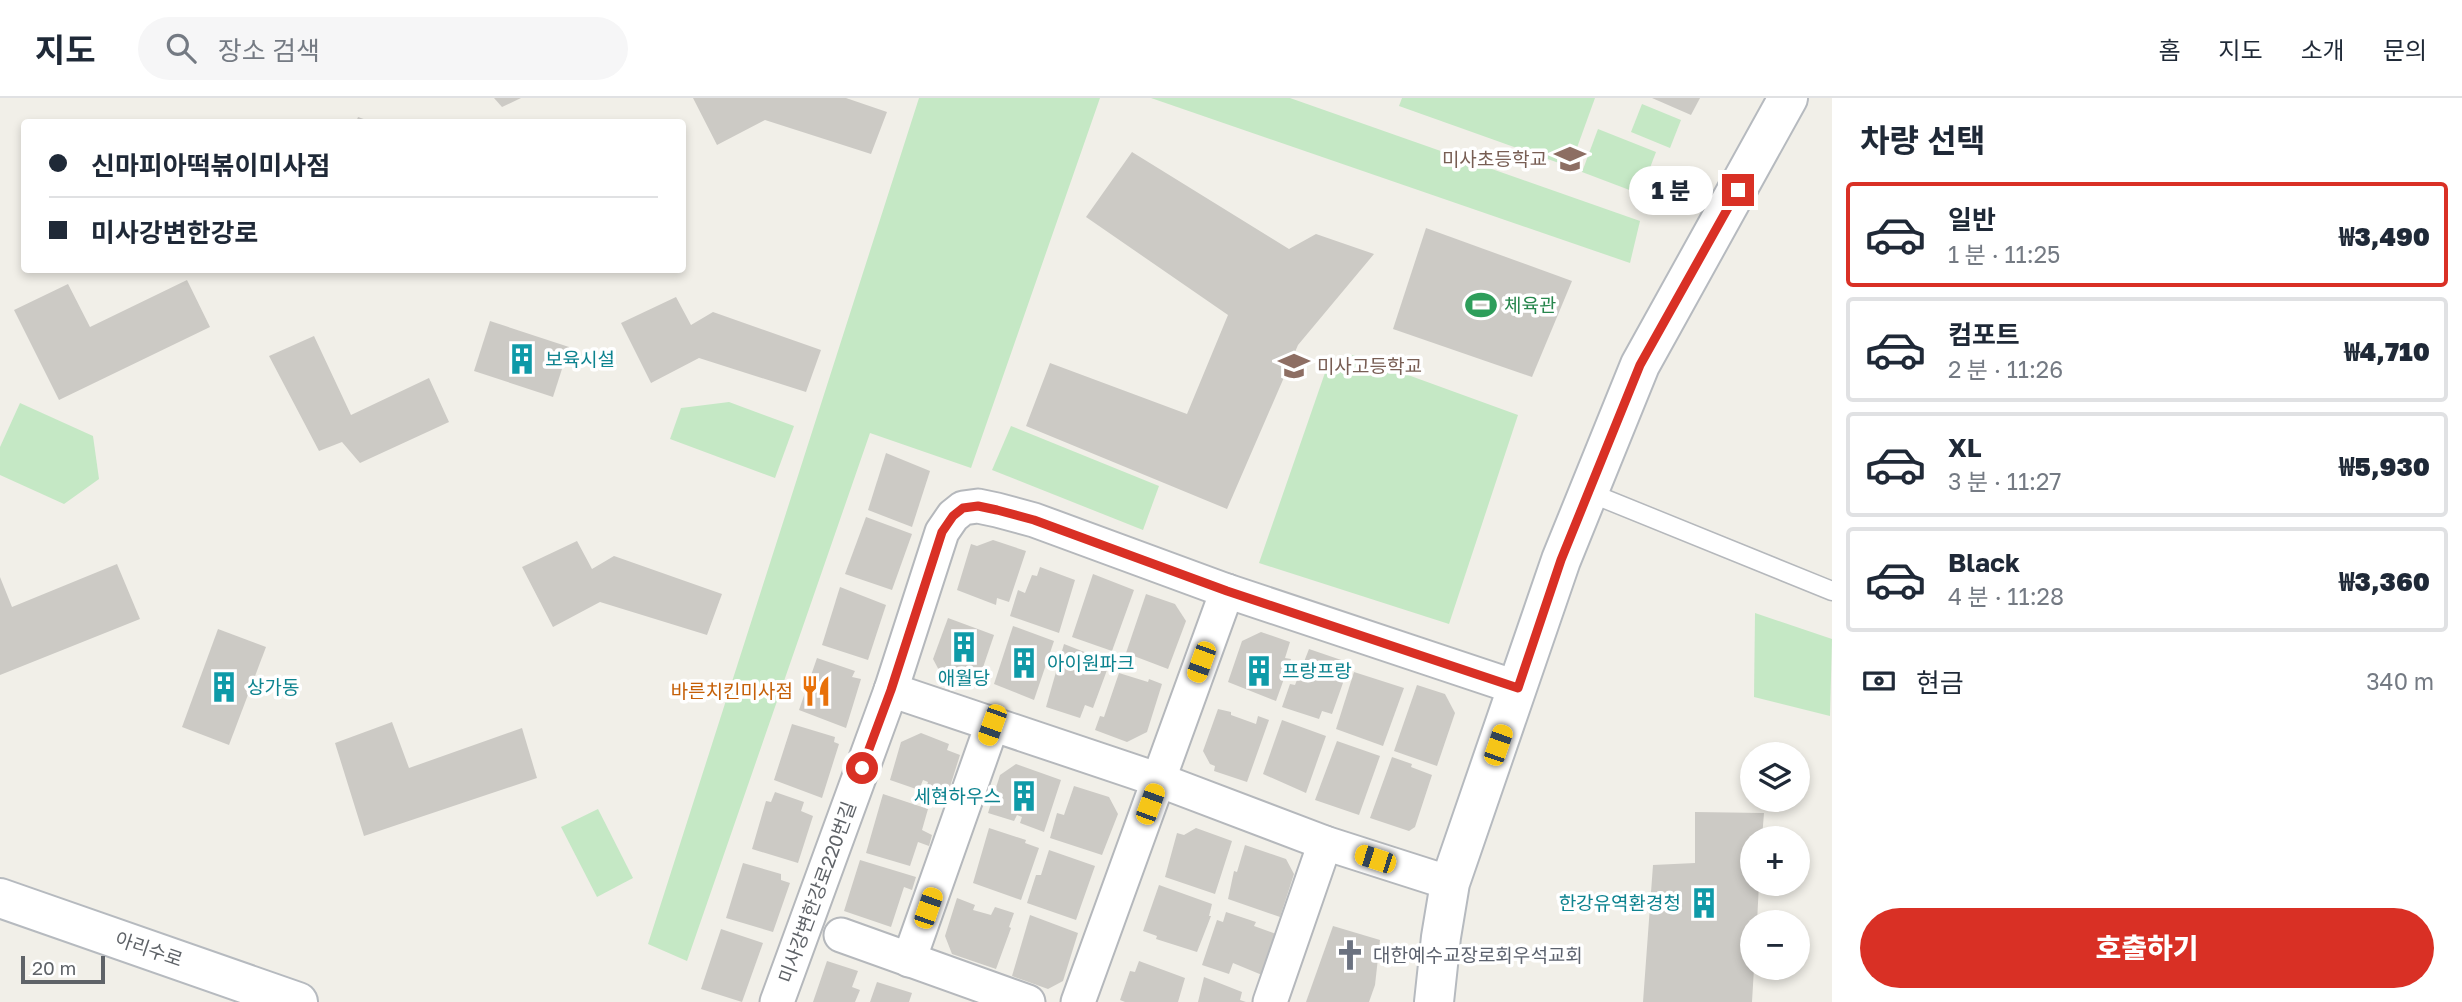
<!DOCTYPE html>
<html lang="ko">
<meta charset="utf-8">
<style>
:root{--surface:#fff;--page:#f6f6f7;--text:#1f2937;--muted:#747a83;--line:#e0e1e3;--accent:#d93025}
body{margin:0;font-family:"Golos Text","Noto Sans KR",sans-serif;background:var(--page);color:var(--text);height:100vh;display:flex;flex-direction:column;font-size:26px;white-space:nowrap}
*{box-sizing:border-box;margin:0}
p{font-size:23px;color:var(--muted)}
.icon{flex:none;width:38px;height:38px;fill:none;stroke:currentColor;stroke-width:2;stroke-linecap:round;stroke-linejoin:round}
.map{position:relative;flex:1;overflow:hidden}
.sheet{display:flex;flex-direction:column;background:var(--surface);width:630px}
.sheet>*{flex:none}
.hud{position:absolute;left:21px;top:21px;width:665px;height:154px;border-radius:7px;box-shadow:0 4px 10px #0003;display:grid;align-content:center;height:154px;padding:0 28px;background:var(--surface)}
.fabs{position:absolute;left:1740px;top:644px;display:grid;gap:14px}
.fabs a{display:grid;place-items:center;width:70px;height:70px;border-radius:50%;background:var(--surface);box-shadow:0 4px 10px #0003;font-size:35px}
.scale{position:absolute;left:21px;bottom:18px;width:84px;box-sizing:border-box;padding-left:7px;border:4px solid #5f6368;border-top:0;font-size:19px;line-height:24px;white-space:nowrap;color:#5f6368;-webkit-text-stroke:5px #fff;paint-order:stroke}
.end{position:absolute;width:32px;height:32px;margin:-16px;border:9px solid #d93025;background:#fff;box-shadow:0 0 0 4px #fff}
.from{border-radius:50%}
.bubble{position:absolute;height:49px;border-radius:24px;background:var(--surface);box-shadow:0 4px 10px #0003;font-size:23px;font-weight:800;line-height:49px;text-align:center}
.car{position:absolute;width:21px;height:42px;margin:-21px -10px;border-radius:9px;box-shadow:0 0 5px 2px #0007;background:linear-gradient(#f5c518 24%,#345 0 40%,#f5c518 0 76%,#345 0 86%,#f5c518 0)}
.hud b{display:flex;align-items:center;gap:24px;height:66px;font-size:26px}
.hud b+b{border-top:2px solid var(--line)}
.hud i{width:18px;height:18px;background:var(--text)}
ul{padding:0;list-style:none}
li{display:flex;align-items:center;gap:21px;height:105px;margin:0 14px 10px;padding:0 14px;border:4px solid var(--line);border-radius:7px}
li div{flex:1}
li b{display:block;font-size:26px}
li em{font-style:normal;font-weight:800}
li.selected{border-color:var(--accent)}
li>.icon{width:63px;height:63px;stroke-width:1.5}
h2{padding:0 28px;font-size:32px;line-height:84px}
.pay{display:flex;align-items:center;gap:18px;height:77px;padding:0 28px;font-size:26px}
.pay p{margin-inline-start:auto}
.button{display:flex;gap:14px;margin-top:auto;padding:14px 28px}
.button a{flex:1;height:80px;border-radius:42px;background:var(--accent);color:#fff;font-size:28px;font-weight:800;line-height:80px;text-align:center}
header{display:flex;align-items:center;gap:42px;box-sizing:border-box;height:98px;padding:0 35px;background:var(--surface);border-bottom:2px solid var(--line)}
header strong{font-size:33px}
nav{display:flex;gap:38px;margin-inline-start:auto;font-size:24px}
.search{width:490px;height:63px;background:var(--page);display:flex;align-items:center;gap:18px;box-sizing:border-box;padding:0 24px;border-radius:38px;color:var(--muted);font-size:26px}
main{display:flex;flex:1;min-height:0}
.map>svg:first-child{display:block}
.green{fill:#c5e8c5}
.building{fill:#cccac5}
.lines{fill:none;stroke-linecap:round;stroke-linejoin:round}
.lane-casing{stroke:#b5b8bc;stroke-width:21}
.street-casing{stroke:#b5b8bc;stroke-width:37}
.secondary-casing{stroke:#b6babf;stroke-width:42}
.lane{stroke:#fff;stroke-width:18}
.street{stroke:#fff;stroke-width:33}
.secondary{stroke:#fff;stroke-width:38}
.route{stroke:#d93025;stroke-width:9}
.labels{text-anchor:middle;stroke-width:7;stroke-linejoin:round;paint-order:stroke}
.education-label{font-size:19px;fill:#785e54;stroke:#fff;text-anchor:end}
.leisure-label{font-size:19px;fill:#27864d;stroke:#fff;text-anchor:start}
.culture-label{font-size:19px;fill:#0d838f;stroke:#fff;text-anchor:start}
.food-label{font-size:19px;fill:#c56008;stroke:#fff;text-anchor:end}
.street-label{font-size:19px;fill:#5f6368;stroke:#fff}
.worship-label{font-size:19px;fill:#5b616d;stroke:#fff;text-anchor:start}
</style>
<header>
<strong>지도</strong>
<div class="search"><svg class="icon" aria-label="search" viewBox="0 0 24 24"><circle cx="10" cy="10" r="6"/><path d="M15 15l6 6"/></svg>장소 검색</div>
<nav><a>홈</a><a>지도</a><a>소개</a><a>문의</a></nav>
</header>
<main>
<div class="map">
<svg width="1832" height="904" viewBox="0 0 1832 904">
<rect width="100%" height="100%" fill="#f1efe8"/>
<g class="green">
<polygon points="919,0 1100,0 971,370 870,335 687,863 648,846"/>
<polygon points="1151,0 1290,0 1640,123 1630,165"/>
<polygon points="1402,0 1595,0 1570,69 1399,8"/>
<polygon points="1642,6 1681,22 1670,50 1631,34"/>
<polygon points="1598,31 1656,54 1640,96 1582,74"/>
<polygon points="1353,257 1518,317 1449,526 1259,465 1327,269"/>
<polygon points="729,304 794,328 775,380 670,341 681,310"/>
<polygon points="20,305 93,338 99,381 64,406 0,377 0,349"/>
<polygon points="1011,328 1159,388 1143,432 992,372"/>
<polygon points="1755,515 1832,541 1830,618 1754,599"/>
<polygon points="598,711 633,780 597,799 561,729"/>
</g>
<g class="building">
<polygon points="494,0 521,0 502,9"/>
<polygon points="693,0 846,0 887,14 871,56 765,22 717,47"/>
<polygon points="1652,0 1700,0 1691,17"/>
<polygon points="358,19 372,24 356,24"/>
<polygon points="1132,54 1289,151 1316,136 1374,156 1298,247 1227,411 1026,328 1050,265 1187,316 1228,217 1086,119"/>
<polygon points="1426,130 1572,183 1532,279 1393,231"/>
<polygon points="187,182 210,229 59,302 14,212 68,186 90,229"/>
<polygon points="676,199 691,227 713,214 821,252 806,294 699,260 651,285 621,225"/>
<polygon points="490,223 569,249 553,299 474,273"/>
<polygon points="314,238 351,317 429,280 449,324 360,365 342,344 319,353 269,258"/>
<polygon points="886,355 930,373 912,429 868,412"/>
<polygon points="866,419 912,436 892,492 845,476"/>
<polygon points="993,442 1026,453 1009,504 997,500 996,507 957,492 971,446 977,448"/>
<polygon points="577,443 592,471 614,458 722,496 707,537 600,504 553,529 522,469"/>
<polygon points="117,466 140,521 0,577 0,479 12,509"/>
<polygon points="1040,469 1075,482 1059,535 1010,518 1018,492 1025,495 1032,477 1037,478"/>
<polygon points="1093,476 1134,492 1112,553 1072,539"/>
<polygon points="840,489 886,507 868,562 822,547"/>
<polygon points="1146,496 1175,506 1186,523 1168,571 1126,555"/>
<polygon points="948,520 994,537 976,590 941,576 933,561"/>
<polygon points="1013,528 1054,543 1034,602 994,586"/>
<polygon points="218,531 266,549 229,647 182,629"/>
<polygon points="1261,534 1290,544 1285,560 1291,561 1276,603 1228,584 1242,543"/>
<polygon points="1064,546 1110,564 1093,610 1085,607 1080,620 1046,609"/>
<polygon points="1309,551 1350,565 1332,616 1322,613 1319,621 1282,609 1290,586 1295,587"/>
<polygon points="817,560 855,573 852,579 861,581 846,630 799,612"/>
<polygon points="1354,574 1404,590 1383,648 1336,631"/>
<polygon points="1119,575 1148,584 1149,581 1162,586 1147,634 1127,644 1095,632 1100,618 1104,619"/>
<polygon points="1417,587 1445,596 1455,615 1437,668 1394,653"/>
<polygon points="1218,611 1231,614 1231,617 1256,626 1258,618 1269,622 1247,684 1214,673 1215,668 1210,666 1203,653"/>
<polygon points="1282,622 1326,638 1306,695 1263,676"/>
<polygon points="392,624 409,670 522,630 537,680 364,738 335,645"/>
<polygon points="792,626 835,639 834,644 839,646 822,700 774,682"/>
<polygon points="921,635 949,646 947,652 960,657 948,695 927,687 928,684 923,682 919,692 890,682 901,644"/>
<polygon points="1337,643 1380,658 1359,717 1315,702"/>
<polygon points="1392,659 1412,666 1411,669 1432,677 1415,729 1409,733 1370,720"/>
<polygon points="1016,666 1061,682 1044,734 1020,725 1022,719 1017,717 1014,723 988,715 1000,677"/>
<polygon points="1074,688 1109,699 1118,716 1102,757 1050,740 1057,715 1064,717"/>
<polygon points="775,694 804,704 801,713 813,718 798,765 752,751 766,703 771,704"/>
<polygon points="883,696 928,711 922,732 932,737 929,748 918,744 910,768 866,755"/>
<polygon points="1695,714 1764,715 1762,740 1752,740 1752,786 1759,786 1757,824 1752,824 1752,870 1754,870 1752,904 1643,904 1653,767 1695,765"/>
<polygon points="989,730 1026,742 1025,745 1039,750 1021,802 973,785"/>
<polygon points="1196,730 1232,743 1215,796 1165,779 1177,735 1184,737"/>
<polygon points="1245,747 1286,761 1294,776 1280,819 1228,801 1234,773 1237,774"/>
<polygon points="1049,752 1095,768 1076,822 1027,805 1036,777 1041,777"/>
<polygon points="860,762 916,779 912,792 904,789 891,829 844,813"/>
<polygon points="743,765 781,776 781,782 790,785 773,834 726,820"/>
<polygon points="1159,787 1212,806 1209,818 1211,818 1197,854 1156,841 1157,838 1143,833"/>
<polygon points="957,800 975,807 973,812 991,817 995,809 1014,815 1009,829 1011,830 996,871 952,856 945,838"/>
<polygon points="1226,814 1256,824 1254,828 1276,836 1262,877 1233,865 1229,876 1202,867 1217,822 1223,824"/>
<polygon points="1030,817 1078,835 1063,883 1048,891 1012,878"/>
<polygon points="1333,828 1380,842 1375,887 1369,904 1306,904"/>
<polygon points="721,831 763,845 742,904 701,891"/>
<polygon points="827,863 858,873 852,889 860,892 855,904 813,904"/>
<polygon points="1139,863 1185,880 1178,904 1125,904 1120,902 1130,873 1135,874"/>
<polygon points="1204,879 1242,894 1240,902 1246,904 1198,904"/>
<polygon points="877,884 912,895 909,904 870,904"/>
</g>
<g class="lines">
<defs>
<polyline id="lane" points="1588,394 1832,493"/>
<g id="street">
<polyline points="891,592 1159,682 1325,745 1450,785"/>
<polyline points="841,837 1028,904"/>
<polyline points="909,862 992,627"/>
<polyline points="777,904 891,592 942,434 953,418 963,410 978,408 997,412 1034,422 1227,493 1518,590"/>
<polyline points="1078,904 1227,493"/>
<polyline points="1270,904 1325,745"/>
</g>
<g id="secondary">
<polyline points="0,800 298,904"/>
<polyline points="1434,904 1441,839 1450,785 1561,462 1640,267 1788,0"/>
</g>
</defs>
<use href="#lane" class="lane-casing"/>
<use href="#street" class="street-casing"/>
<use href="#secondary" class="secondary-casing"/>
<use href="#lane" class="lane"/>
<use href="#street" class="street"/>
<use href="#secondary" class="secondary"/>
</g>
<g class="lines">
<polyline class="route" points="862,670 891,592 942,434 953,418 963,410 978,408 997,412 1034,422 1227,493 1518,590 1561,462 1640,267 1738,92"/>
</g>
<defs>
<symbol id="school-bare" viewBox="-9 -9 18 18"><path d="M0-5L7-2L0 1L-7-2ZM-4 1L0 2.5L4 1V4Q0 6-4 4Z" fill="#8d6e63" stroke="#fff" stroke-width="2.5" paint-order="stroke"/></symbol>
<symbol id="stadium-bare" viewBox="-9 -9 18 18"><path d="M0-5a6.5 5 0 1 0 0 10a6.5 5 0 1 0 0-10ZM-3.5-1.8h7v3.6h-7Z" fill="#2e9e5b" stroke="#fff" stroke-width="2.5" paint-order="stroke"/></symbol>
<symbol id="building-bare" viewBox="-9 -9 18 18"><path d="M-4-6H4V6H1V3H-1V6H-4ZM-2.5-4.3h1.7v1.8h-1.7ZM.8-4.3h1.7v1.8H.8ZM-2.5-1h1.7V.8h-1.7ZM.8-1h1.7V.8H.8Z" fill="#0f9aa8" stroke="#fff" stroke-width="2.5" paint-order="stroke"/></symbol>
<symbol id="restaurant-bare" viewBox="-9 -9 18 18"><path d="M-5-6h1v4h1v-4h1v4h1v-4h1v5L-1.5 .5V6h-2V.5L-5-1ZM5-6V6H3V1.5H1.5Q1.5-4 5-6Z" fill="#e8710a" stroke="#fff" stroke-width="2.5" paint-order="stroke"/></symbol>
<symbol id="church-bare" viewBox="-9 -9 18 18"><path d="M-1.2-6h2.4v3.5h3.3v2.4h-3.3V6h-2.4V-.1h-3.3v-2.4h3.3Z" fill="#6b7280" stroke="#fff" stroke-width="2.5" paint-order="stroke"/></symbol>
</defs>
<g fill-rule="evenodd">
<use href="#school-bare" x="1548" y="39" width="44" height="44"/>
<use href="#stadium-bare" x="1459" y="185" width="44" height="44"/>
<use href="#building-bare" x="500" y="239" width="44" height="44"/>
<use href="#school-bare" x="1272" y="246" width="44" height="44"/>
<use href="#building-bare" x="942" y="527" width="44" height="44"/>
<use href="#building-bare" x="1002" y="543" width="44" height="44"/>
<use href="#building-bare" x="1237" y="551" width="44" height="44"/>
<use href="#building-bare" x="202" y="567" width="44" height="44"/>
<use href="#restaurant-bare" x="794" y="571" width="44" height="44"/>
<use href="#building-bare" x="1002" y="676" width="44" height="44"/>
<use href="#building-bare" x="1682" y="783" width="44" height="44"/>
<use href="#church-bare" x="1328" y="835" width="44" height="44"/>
</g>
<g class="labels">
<g class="education-label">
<text x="1547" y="68">미사초등학교</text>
<text x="1317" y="275" text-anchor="start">미사고등학교</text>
</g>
<g class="leisure-label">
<text x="1504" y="214">체육관</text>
</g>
<g class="culture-label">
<text x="545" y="268">보육시설</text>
<text x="1047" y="572">아이원파크</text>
<text x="1282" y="580">프랑프랑</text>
<text x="964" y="587" text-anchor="middle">애월당</text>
<text x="247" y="596">상가동</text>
<text x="1001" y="705" text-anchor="end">세현하우스</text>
<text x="1681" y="812" text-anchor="end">한강유역환경청</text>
</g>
<g class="food-label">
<text x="793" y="600">바른치킨미사점</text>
</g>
<g class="street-label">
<text transform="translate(817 794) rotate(-70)" y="7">미사강변한강로220번길</text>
<text transform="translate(149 851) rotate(19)" y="7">아리수로</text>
</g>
<g class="worship-label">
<text x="1373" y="864">대한예수교장로회우석교회</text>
</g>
</g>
</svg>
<div class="fabs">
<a><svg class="icon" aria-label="layers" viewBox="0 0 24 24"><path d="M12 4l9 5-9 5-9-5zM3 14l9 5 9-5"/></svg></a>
<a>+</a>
<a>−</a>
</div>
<div class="scale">20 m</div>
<i class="end from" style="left:862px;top:670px"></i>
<i class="end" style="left:1738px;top:92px"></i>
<div class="bubble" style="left:1629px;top:68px;width:84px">1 분</div>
<i class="car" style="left:1201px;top:564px;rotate:200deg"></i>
<i class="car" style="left:992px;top:627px;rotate:200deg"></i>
<i class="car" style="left:1498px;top:647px;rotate:19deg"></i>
<i class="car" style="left:1150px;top:706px;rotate:20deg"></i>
<i class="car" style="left:1375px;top:761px;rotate:288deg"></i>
<i class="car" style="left:928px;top:810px;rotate:19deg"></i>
<div class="hud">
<b><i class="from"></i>신마피아떡볶이미사점</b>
<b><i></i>미사강변한강로</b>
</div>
</div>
<section class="sheet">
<h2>차량 선택</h2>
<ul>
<li class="selected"><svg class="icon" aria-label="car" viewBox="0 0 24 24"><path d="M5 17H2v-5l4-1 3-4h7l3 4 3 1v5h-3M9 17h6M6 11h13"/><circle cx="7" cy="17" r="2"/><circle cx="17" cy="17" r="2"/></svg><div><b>일반</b><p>1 분 · 11:25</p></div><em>₩3,490</em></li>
<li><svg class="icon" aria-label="car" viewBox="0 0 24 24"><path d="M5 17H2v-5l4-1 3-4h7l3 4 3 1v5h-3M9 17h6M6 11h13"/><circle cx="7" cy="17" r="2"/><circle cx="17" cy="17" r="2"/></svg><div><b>컴포트</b><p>2 분 · 11:26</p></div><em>₩4,710</em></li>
<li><svg class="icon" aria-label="car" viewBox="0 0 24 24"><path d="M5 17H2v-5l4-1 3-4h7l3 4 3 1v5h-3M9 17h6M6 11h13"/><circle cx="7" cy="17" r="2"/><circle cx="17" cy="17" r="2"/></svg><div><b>XL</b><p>3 분 · 11:27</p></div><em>₩5,930</em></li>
<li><svg class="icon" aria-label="car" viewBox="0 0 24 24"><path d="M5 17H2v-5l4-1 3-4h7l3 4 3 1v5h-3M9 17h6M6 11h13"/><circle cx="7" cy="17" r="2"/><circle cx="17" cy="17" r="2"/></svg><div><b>Black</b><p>4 분 · 11:28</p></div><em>₩3,360</em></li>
</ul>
<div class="pay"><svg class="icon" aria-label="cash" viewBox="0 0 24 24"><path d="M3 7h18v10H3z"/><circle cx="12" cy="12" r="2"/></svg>현금<p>340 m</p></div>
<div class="button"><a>호출하기</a></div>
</section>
</main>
